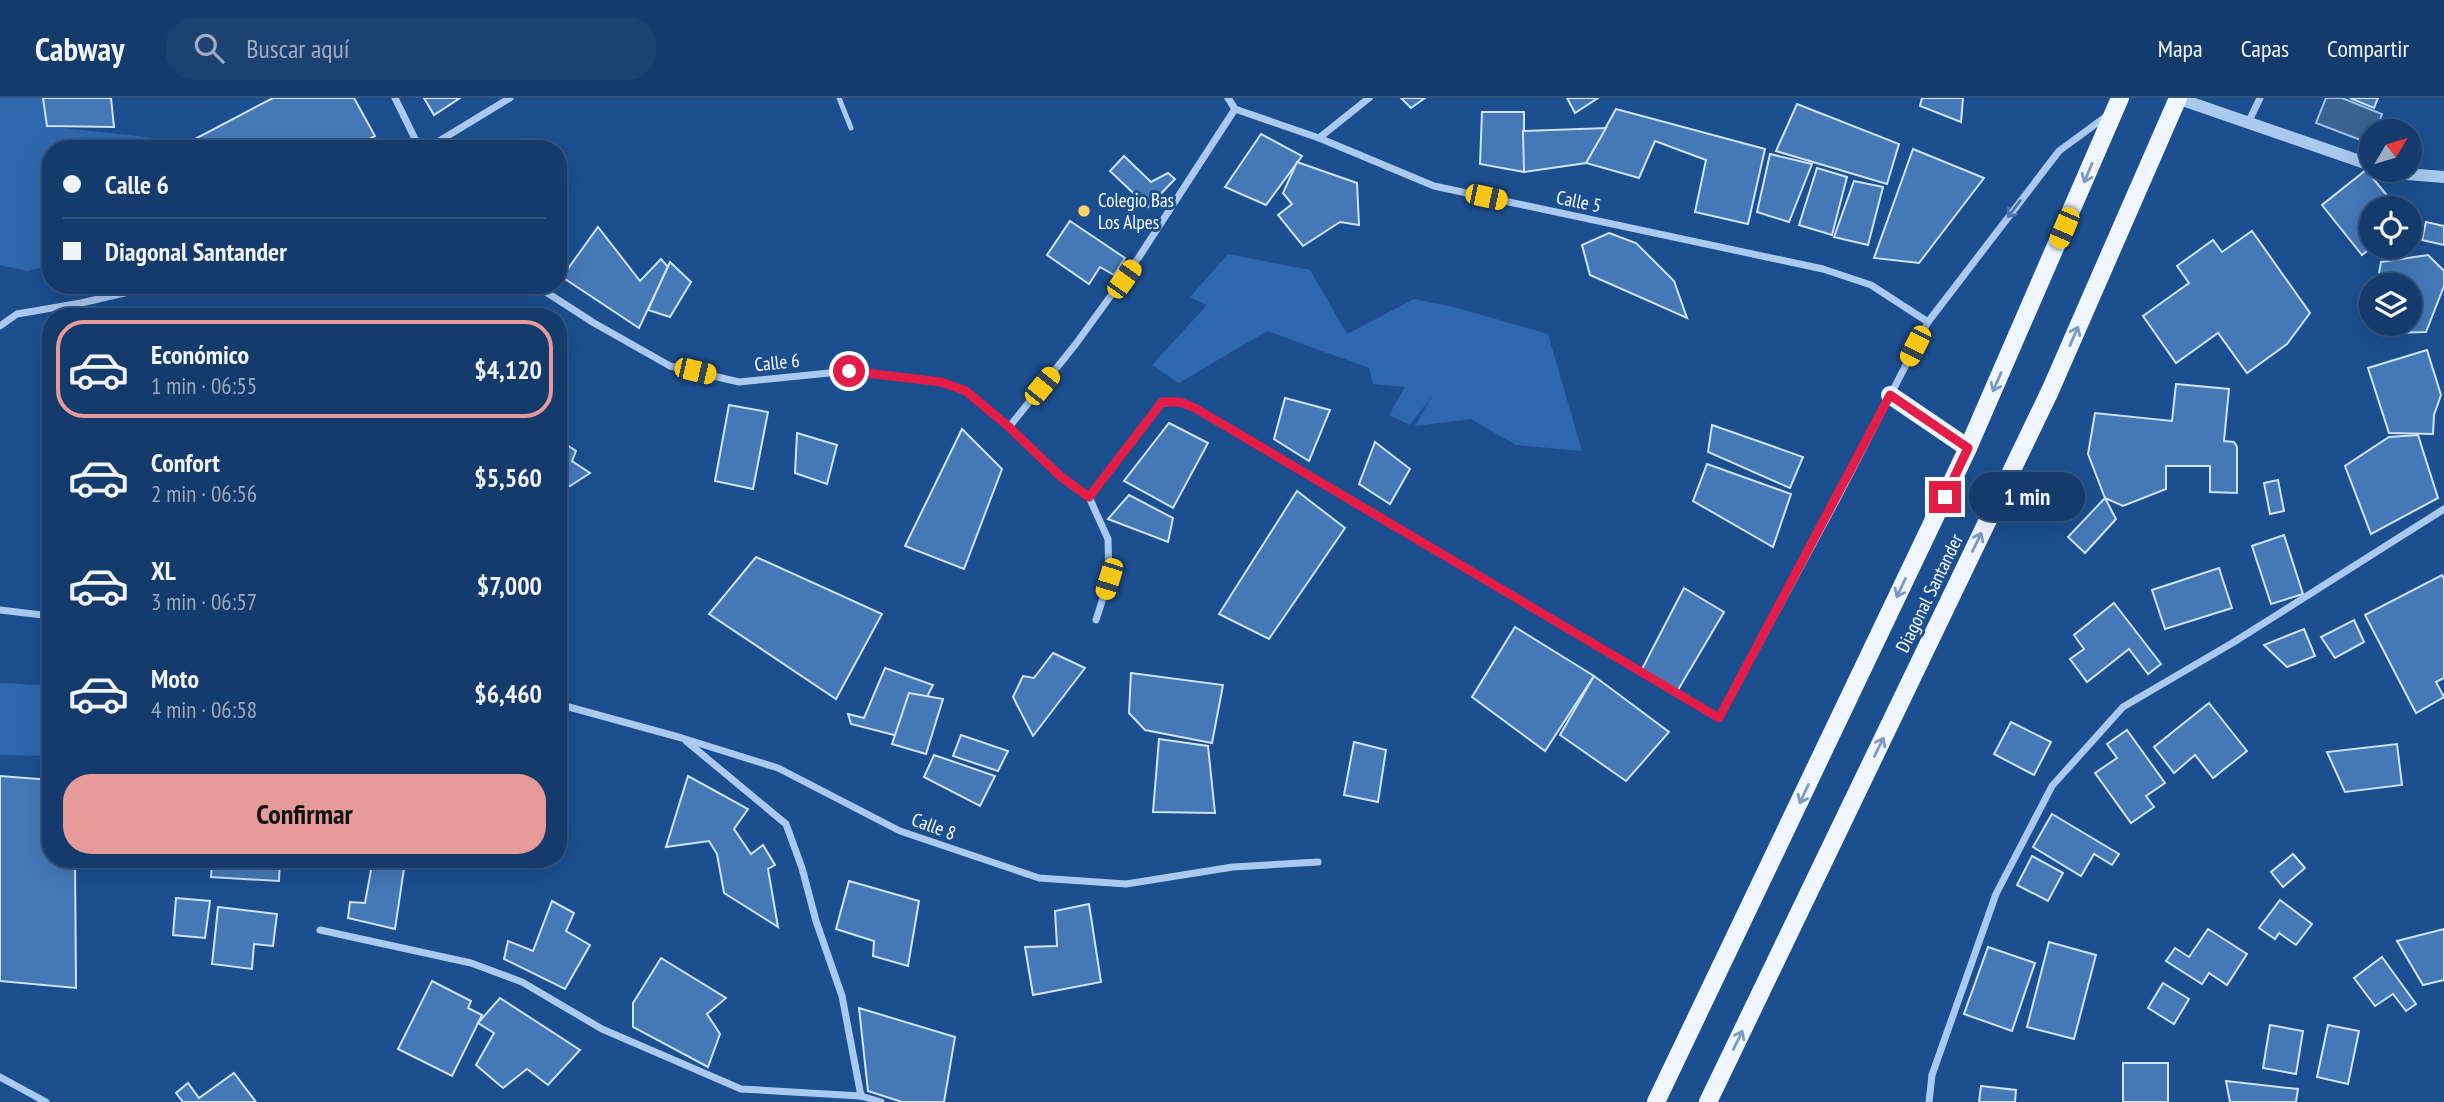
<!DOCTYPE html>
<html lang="es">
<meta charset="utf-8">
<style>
:root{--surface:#143b6b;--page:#1d4271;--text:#f1f3f6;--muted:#9dadc1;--line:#33557e;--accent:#e69b98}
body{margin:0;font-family:"PT Sans Narrow",sans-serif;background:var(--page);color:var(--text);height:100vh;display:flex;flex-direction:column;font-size:26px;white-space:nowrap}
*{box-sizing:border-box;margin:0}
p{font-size:23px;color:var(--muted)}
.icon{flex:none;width:38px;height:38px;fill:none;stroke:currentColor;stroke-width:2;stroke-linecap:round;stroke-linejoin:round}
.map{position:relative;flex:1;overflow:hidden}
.panel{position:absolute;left:42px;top:210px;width:525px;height:560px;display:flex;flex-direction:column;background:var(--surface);border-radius:28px;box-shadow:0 7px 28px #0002,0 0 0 2px var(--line)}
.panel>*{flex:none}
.top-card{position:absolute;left:42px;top:42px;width:525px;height:154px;border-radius:28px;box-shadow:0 7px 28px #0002,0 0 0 2px var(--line);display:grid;align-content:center;height:154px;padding:0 21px;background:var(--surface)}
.needle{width:46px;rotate:52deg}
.tools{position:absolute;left:2359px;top:21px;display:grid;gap:14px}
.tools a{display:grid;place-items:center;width:63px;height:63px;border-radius:50%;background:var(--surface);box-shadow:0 7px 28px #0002,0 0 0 2px var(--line);font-size:35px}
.end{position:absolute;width:32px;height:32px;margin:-16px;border:9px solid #e11d48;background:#fff;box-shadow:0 0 0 4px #fff}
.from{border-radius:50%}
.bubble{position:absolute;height:49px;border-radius:24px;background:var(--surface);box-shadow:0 7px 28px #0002,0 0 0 2px var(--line);font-size:23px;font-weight:700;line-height:49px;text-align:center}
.car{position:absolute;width:21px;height:42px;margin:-21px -10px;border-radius:9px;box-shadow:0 0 5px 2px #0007;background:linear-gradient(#f5c518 24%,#345 0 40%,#f5c518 0 76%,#345 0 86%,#f5c518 0)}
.top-card b{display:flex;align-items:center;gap:24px;height:66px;font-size:26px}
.top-card b+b{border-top:2px solid var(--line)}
.top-card i{width:18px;height:18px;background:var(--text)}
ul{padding:12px 0 0;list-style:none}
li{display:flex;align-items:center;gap:21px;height:98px;margin:0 14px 10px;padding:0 7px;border:4px solid transparent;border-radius:28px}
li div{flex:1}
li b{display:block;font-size:26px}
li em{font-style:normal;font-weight:700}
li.on{border-color:var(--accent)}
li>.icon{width:63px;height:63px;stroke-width:1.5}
.button{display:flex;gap:14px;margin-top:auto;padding:14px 21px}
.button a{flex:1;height:80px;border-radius:28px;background:var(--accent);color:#111;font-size:28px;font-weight:700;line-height:80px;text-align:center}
header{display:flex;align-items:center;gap:42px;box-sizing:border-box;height:98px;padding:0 35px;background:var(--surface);border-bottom:2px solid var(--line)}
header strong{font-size:33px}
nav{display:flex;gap:38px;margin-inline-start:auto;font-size:24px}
.search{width:490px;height:63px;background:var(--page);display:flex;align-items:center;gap:18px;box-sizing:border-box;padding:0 24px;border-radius:28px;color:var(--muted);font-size:26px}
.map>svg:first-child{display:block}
.green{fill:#2e69ad}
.water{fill:#3c6290;stroke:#9cc4f0;stroke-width:2}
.building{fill:#4478b7;stroke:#cfe3fa;stroke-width:2}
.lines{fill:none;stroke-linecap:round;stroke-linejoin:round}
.service{stroke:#a9c9ee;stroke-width:5}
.minor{stroke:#a9c9ee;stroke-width:7}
.tertiary{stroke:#a9c9ee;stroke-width:12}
.primary{stroke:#f0f6ff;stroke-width:18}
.oneway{stroke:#7b9ac1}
.oneway2{stroke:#4674ac}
.route{stroke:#e11d48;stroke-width:9}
.poi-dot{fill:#ffd166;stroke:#1b4f8f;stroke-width:2.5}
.labels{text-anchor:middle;stroke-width:6;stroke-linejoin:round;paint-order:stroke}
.poi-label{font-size:19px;fill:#fff;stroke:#1b4f8f;text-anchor:start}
.street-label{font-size:19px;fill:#fff;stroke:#1b4f8f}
</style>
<header>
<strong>Cabway</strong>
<div class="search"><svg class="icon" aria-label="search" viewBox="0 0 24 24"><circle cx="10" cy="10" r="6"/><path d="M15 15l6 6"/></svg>Buscar aquí</div>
<nav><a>Mapa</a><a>Capas</a><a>Compartir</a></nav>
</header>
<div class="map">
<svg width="2444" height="1004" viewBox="0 0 2444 1004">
<rect width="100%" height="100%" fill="#1b4f8f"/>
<g class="green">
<polygon points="0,0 43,0 47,28 172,42 170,51 51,51 51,167 27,173 0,167"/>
<polygon points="1228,156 1310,172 1347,236 1414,201 1454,209 1548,236 1582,353 1516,347 1471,321 1415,328 1432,298 1410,327 1389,317 1405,289 1373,286 1369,270 1267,233 1179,285 1152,267 1207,207 1190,199"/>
<polygon points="0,585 41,587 51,629 51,658 0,657"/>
</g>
<polygon class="water" points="2326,0 2342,0 2382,16 2376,33 2371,33 2371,46 2316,25"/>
<g class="building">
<polygon points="43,0 111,0 114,29 47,28"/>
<polygon points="273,0 354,0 375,38 351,51 176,51"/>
<polygon points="424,0 460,0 434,17"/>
<polygon points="1401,0 1425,0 1411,10"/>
<polygon points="1567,0 1598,0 1575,15"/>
<polygon points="1922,0 1963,0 1961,24 1920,8"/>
<polygon points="2350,0 2378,0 2374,10"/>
<polygon points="1797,6 1899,46 1887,86 1776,53"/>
<polygon points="1616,11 1765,51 1748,126 1695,114 1706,62 1655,43 1639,80 1586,65"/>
<polygon points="1482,14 1524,14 1524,74 1480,66"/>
<polygon points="1606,30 1586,65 1524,74 1523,33"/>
<polygon points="1261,36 1302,58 1266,107 1225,89"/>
<polygon points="1913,51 1984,80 1919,165 1874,160"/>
<polygon points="1770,56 1812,66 1789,124 1757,114"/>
<polygon points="1124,58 1151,84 1168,75 1175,81 1148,109 1110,73"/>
<polygon points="1297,64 1357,85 1359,127 1340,124 1303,148 1278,117 1292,106 1283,95"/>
<polygon points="1817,70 1847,79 1832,137 1799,127"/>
<polygon points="2366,72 2390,101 2388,110 2371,110 2372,149 2362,157 2322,107"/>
<polygon points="1854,83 1883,89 1868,147 1834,139"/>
<polygon points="1070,123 1125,160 1114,177 1100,169 1089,186 1047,157"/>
<polygon points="2426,124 2444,128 2444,147 2422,142"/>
<polygon points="598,129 640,183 661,161 668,169 639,230 562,179"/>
<polygon points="2252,133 2310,215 2287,246 2247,275 2218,235 2176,265 2143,218 2189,185 2177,168 2213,142 2222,154"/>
<polygon points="1609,135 1636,145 1674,183 1687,220 1590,177 1582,147"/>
<polygon points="2428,157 2444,173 2444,188 2426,234 2393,235 2385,226 2410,226 2410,187 2377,187 2381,164"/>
<polygon points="670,164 691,184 670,219 648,212"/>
<polygon points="2427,252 2441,297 2434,317 2433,336 2389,335 2368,270"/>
<polygon points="2176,286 2229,291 2224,343 2234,344 2237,349 2237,395 2210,394 2210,368 2166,368 2166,391 2123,408 2105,400 2088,356 2095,315 2172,323"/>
<polygon points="1285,300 1330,312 1309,363 1274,341"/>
<polygon points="729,307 768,314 753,391 715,383"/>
<polygon points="1169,325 1208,345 1173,410 1124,383"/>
<polygon points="1712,327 1803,359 1790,390 1708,354"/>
<polygon points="962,331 1002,371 964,471 905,448"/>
<polygon points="797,335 837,347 827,386 795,375"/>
<polygon points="2418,337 2438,400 2371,436 2345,368 2389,339"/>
<polygon points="558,341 576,353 572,363 590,375 570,388 558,385"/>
<polygon points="1375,344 1410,371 1390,406 1359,386"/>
<polygon points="1707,366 1791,396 1773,449 1693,403"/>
<polygon points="2278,382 2284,413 2270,416 2264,385"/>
<polygon points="1297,393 1345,430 1269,541 1219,516"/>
<polygon points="1129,397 1173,420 1168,444 1108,421"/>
<polygon points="2105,400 2116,421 2085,455 2068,439"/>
<polygon points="2284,437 2303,496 2271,506 2252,448"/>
<polygon points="756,459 882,516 836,601 709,516"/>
<polygon points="2219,470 2232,510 2165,531 2152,492"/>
<polygon points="2442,477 2444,481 2444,580 2436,584 2444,599 2416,615 2365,517"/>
<polygon points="1684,490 1724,514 1678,592 1642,571"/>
<polygon points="2114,505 2161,566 2148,576 2129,551 2087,584 2070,561 2084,551 2074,537"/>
<polygon points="2354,522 2364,544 2335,560 2321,539"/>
<polygon points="1515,529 1594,578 1545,653 1472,599"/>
<polygon points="2304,531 2315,558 2287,569 2264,547"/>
<polygon points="1053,555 1085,570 1033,638 1013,599 1023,578 1034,580"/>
<polygon points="885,570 933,587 906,640 851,626 848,616 864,620"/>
<polygon points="1131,575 1223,587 1212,645 1145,632 1129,615"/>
<polygon points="1594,578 1669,634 1626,683 1560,637"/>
<polygon points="909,595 943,601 926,656 892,646"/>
<polygon points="2209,605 2247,653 2213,680 2195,657 2174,675 2154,649"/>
<polygon points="2011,624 2051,644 2034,677 1994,656"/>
<polygon points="2127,632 2165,685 2146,698 2154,709 2131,725 2095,675 2117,660 2107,646"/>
<polygon points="961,637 1008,653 998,673 953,658"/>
<polygon points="1159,641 1208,648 1215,715 1153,714"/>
<polygon points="1354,644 1386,652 1378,704 1344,697"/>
<polygon points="2397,646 2402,687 2345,694 2327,654"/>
<polygon points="934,657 995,678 980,708 924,679"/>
<polygon points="0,678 51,682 51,761 75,761 76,890 0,883"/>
<polygon points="688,678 748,711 734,731 751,756 763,747 775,767 768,771 778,829 724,795 717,756 709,743 666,749"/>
<polygon points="2052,716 2119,756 2112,767 2094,756 2081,778 2033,749"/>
<polygon points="2293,756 2305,770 2283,789 2271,774"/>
<polygon points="2032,758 2063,775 2048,803 2017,787"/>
<polygon points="150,761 200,761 201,767 151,770"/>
<polygon points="212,761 280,761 279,783 211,779"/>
<polygon points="373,761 405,764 395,831 348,820 350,804 365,805"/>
<polygon points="849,783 919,803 908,868 873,858 874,843 836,831"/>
<polygon points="176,800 210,803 205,840 173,837"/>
<polygon points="2280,802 2312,826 2296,847 2279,835 2275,841 2259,830"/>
<polygon points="552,803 574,815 566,833 590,847 565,891 504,861 508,843 533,853"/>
<polygon points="1089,806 1101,884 1033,897 1025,849 1057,848 1055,813"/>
<polygon points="218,809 277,816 273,848 254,846 252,871 212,866"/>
<polygon points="2208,831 2247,856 2227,887 2209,875 2202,886 2166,863 2175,850 2189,859"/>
<polygon points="2444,831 2444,882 2423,887 2397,843"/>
<polygon points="2049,844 2096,857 2074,941 2027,929"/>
<polygon points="1988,849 2035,865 2012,933 1964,916"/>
<polygon points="2382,859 2416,906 2406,913 2393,896 2375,908 2354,880"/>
<polygon points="661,860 726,900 707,916 720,936 708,969 633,929 633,905"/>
<polygon points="432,883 471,903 468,910 482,917 452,978 398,951"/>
<polygon points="2163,885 2189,901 2174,926 2148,910"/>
<polygon points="500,900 580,952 548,987 527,971 503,990 476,967 494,935 478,925"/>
<polygon points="859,910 955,939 944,1004 902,1004 868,993"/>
<polygon points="2270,927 2303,933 2296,976 2263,970"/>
<polygon points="2328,927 2359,933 2348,986 2317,979"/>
<rect x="2123" y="965" width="45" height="39"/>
<polygon points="234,975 256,1004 183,1004 176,995 188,985 199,1000"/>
<polygon points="2226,983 2298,991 2296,1004 2230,1004"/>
<polygon points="1981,988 2016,992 2015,1004 1979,1004"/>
</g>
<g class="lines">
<polyline class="service" points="839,0 851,30"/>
<g class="minor">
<polyline points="395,0 420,51"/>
<polyline points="1228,0 1235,11 1319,40 1434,88 1823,171 1871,187 1928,224"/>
<polyline points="2248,25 2260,0"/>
<polyline points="1319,40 1369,0"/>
<polyline points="426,51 510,0"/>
<polyline points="535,187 594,225 670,268 739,284 849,273 941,284 966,293 1009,329 1061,378 1089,399"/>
<polyline points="0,228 17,216 81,205 159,187"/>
<polyline points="1009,329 1075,247 1139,159 1235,11"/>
<polyline points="1089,399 1162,305 1180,304 1195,310 1719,620 1836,403 1928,224 2059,53 2108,17"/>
<polyline points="1089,399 1108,441 1109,481 1096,522"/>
<polyline points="0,512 51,518"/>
<polyline points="558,606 682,640 778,670 900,733 1039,780 1126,786 1233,769 1318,764"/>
<polyline points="686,643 786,726 802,770 816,823 842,898 861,998"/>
<polyline points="320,832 471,865 522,884 602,931 741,991 861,998 881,1004"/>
<polyline points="0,979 46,1004"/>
<polyline points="1929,1004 1932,977 1996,796 2052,688 2123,609 2234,544 2444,411"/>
</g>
<g class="tertiary">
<polyline points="2177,0 2371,67"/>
<polyline points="2386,72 2394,75 2444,79"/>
</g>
<g class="primary">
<polyline points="1890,297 1968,350"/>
<polyline points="1656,1004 1968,350 2120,0"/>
<polyline points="1708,1004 2050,293 2178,0"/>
</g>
</g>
<defs><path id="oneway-shaft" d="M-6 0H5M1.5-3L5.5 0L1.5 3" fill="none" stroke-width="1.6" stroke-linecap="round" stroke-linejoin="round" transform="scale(1.75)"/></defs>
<g class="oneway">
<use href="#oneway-shaft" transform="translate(2088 75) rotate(113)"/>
<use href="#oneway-shaft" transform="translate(2074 238) rotate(-67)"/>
<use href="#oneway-shaft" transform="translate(1997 284) rotate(114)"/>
<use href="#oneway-shaft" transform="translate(1977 444) rotate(-64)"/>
<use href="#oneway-shaft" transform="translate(1901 490) rotate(115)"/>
<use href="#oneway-shaft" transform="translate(1879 649) rotate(-64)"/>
<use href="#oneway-shaft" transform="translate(1804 696) rotate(115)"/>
<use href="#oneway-shaft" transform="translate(1738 942) rotate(-64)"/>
</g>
<use class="oneway2" href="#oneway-shaft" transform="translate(2014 111) rotate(127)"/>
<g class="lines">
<polyline class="route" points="849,273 941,284 966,293 1009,329 1060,378 1089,399 1162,304 1180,304 1195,310 1719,620 1890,297 1968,350 1945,399"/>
</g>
<circle class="poi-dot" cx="1084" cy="113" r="7"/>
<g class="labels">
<g class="poi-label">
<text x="1098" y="109">Colegio Bas<tspan x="1098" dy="22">Los Alpes</tspan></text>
</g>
<g class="street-label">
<text transform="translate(1579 103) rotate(12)" y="7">Calle 5</text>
<text transform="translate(777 264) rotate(-6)" y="7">Calle 6</text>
<text transform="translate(1929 495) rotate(-64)" y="7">Diagonal Santander</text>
<text transform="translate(934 728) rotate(20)" y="7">Calle 8</text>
</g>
</g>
</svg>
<div class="tools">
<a><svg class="needle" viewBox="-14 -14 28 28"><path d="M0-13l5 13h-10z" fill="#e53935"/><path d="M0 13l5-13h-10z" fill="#9dadc1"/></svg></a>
<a><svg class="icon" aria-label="locate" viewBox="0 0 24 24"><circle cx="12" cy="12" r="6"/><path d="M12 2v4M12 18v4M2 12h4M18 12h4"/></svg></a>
<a><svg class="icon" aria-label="layers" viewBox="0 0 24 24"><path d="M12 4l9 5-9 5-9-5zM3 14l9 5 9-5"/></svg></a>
</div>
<i class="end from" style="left:849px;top:273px"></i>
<i class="end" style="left:1945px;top:399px"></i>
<div class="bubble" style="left:1969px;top:374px;width:116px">1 min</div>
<i class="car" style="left:1486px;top:99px;rotate:102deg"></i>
<i class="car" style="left:2064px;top:130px;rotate:203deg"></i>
<i class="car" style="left:1124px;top:181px;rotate:36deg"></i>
<i class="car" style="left:1915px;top:248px;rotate:207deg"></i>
<i class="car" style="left:695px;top:273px;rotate:103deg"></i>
<i class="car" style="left:1042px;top:288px;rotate:39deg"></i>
<i class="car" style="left:1109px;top:481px;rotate:197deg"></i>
<div class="top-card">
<b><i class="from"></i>Calle 6</b>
<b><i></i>Diagonal Santander</b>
</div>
<section class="panel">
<ul>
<li class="on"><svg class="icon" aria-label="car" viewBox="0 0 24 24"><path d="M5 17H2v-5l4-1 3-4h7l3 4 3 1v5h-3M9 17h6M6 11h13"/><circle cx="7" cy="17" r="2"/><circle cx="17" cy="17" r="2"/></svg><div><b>Económico</b><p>1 min · 06:55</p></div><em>$4,120</em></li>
<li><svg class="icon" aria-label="car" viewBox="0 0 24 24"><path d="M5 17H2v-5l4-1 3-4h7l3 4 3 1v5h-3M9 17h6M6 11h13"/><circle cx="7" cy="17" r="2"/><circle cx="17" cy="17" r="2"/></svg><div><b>Confort</b><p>2 min · 06:56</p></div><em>$5,560</em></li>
<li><svg class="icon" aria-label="car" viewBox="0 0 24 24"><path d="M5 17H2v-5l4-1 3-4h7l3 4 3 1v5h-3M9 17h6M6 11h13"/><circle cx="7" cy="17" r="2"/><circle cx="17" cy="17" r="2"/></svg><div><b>XL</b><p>3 min · 06:57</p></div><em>$7,000</em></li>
<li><svg class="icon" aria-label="car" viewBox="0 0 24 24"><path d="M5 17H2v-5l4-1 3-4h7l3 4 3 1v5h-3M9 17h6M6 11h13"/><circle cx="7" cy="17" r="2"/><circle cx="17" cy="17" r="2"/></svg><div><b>Moto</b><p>4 min · 06:58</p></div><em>$6,460</em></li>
</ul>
<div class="button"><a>Confirmar</a></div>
</section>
</div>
